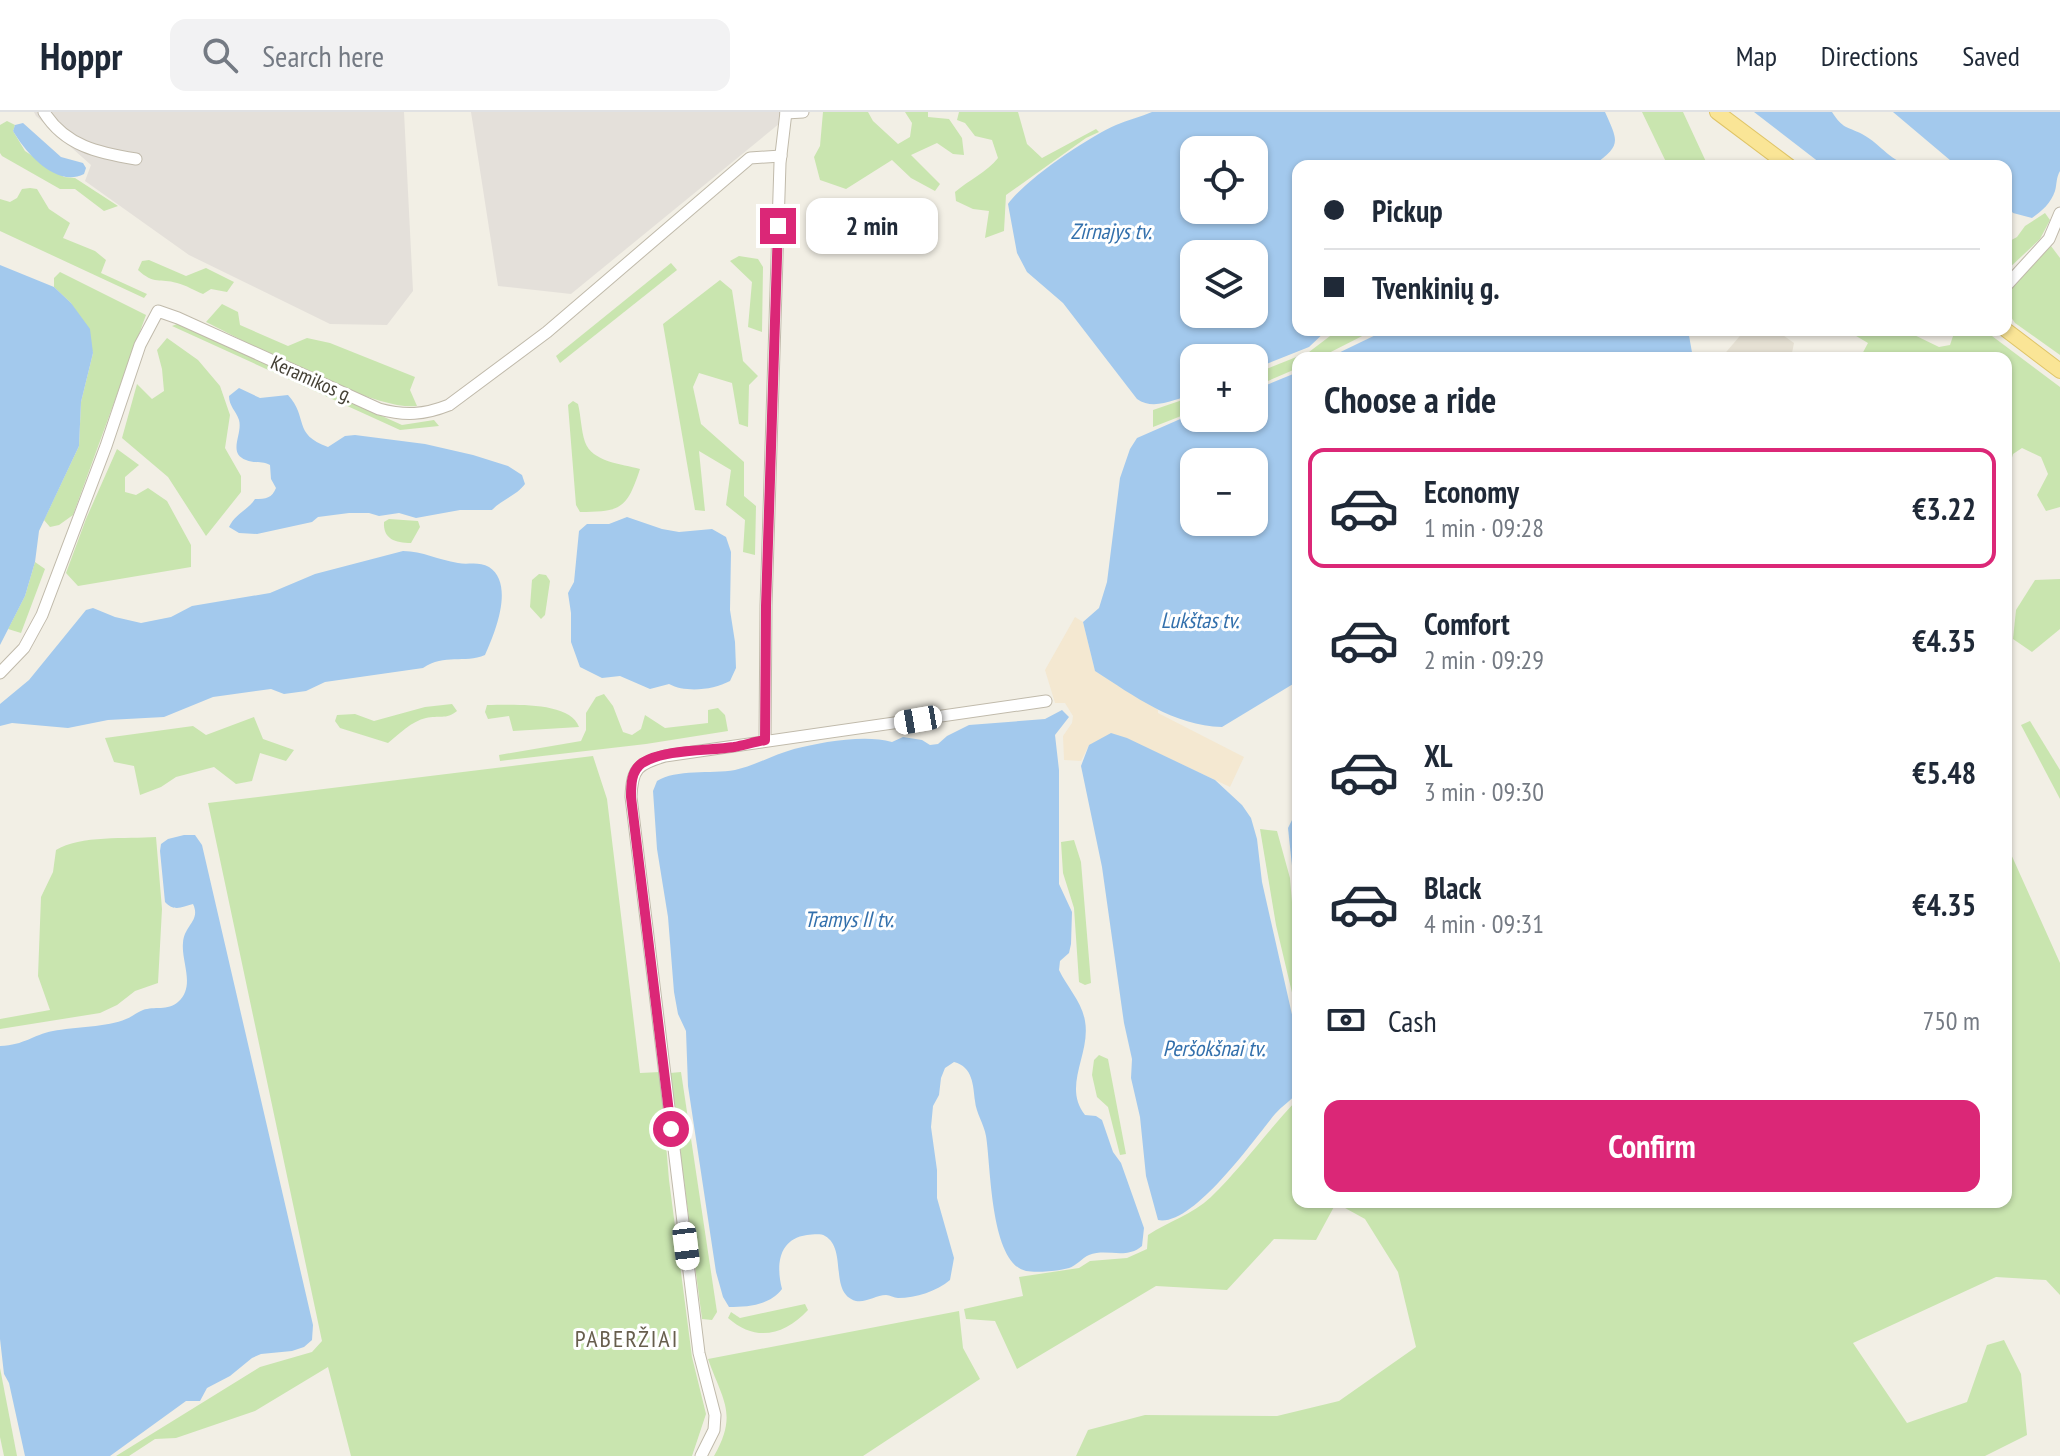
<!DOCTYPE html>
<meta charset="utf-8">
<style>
:root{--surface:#fff;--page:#f2f2f3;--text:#1f2937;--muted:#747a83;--line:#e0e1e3;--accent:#db2777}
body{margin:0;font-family:"PT Sans Narrow",sans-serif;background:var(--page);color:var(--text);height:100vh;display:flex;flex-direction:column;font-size:30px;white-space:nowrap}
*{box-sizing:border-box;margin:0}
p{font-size:26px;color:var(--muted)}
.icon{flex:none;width:44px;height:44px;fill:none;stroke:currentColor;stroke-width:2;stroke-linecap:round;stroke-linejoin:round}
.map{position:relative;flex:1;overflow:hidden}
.panel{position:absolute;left:1292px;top:240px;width:720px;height:856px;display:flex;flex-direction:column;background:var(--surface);border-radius:16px;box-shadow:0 2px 6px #0004}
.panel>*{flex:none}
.banner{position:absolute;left:1292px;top:48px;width:720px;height:176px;border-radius:16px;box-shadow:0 2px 6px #0004;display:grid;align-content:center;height:176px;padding:0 32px;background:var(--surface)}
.buttons{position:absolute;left:1180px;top:24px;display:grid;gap:16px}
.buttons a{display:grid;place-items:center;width:88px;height:88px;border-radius:16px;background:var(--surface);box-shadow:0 2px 6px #0004;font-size:40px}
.end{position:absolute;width:36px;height:36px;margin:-18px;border:10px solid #db2777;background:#fff;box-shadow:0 0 0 4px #fff}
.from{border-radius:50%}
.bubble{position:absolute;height:56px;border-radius:16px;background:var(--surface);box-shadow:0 2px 6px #0004;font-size:26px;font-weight:600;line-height:56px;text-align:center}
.car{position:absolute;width:24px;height:48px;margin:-24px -12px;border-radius:10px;box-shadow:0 0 6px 2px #0007;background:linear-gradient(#fff 24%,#345 0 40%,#fff 0 76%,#345 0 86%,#fff 0)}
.banner b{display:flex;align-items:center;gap:28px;height:76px;font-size:30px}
.banner b+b{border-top:2px solid var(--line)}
.banner i{width:20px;height:20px;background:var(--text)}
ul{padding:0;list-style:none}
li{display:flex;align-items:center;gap:24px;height:120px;margin:0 16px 12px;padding:0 16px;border:4px solid transparent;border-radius:16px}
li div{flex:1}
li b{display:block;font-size:30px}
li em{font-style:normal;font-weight:600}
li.active{border-color:var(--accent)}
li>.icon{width:72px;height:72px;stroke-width:1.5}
h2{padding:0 32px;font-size:36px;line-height:96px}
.pay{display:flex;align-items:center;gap:20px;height:88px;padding:0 32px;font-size:30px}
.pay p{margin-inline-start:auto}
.cta{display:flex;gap:16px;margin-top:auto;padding:16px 32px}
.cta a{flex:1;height:92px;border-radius:16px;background:var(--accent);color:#fff;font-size:32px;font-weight:600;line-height:92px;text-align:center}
header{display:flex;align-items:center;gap:48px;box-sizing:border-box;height:112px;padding:0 40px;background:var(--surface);border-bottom:2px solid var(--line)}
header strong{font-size:38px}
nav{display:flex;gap:44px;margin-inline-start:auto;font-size:28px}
.search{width:560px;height:72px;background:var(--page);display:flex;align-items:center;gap:20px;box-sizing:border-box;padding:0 28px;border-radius:16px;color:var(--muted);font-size:30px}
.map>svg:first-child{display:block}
.residential{fill:#e6e1d4}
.commercial{fill:#f4e8d1}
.industrial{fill:#e4e0da}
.green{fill:#c9e5af}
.water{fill:#a3c9ed;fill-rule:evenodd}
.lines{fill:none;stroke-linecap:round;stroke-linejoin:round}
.minor-casing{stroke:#c0baab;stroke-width:13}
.major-casing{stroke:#dfc467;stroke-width:16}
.minor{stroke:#fff;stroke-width:11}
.major{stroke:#fae596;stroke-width:14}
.route{stroke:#db2777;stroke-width:10}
.labels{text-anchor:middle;stroke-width:6;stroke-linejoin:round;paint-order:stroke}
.street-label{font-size:20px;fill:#444035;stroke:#fff}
.water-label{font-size:22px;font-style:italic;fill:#3370ac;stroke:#fff}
.quarter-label{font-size:24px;letter-spacing:2px;fill:#675e4d;stroke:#fff}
</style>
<header>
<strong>Hoppr</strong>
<div class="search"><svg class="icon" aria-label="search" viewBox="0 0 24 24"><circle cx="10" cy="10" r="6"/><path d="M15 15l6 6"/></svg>Search here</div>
<nav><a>Map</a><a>Directions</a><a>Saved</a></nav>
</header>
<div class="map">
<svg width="2060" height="1344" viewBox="0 0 2060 1344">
<rect width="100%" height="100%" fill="#f2efe5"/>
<polygon class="residential" points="1745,218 1776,218 1794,231 1791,246 1721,246"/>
<polygon class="commercial" points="1075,505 1083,510 1095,559 1158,598 1158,601 1244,645 1230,675 1149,637 1089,633 1081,649 1064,648 1063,624 1072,611 1073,604 1065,591 1055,591 1045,558"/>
<g class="industrial">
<polygon points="34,0 404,0 413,179 387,213 330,212 189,143 85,69 91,53 36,4"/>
<polygon points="471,0 786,0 785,7 571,182 498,174"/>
</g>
<g class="green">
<polygon points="823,0 868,0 873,9 898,32 910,25 912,11 905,0 928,0 928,5 949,7 962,26 964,43 953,42 937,31 911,43 940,72 935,79 911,66 892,48 846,77 820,68 814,45 820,34"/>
<path d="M959 0H1018L1027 32 1042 46 1096 17 1099 20 1086 26 1006 83 1004 119 985 126 989 99 973 97 956 89 955 80C969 68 987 60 998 46L992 28 975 24 965 11 957 8Z"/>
<polygon points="1642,0 1683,0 1708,54 1665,54 1667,52"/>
<polygon points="7,9 15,13 13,19 25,39 64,65 75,66 118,94 104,99 75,77 60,77 2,44 0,41 0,13"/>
<polygon points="30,76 37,77 49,97 70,111 63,126 95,139 106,148 101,161 147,182 144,186 0,119 0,87 10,90 17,86 22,77"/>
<polygon points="2045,101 2050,108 2040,127 2006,159 2006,131 2017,125 2025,114"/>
<polygon points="2051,134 2060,146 2060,243 2015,211 2006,198 2006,181"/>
<polygon points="739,144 758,147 763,155 762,220 748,215 752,170 730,149"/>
<path d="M149 148 186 164 206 156 234 170 227 180 211 177 203 182C195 179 186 173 177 171 160 166 154 173 138 158L142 149Z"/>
<polygon points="671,151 677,158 560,251 556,244"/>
<polygon points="60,160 146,203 73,403 59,413 50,415 44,408 79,334 81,290 93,241 71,191 54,175 54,166"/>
<polygon points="720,168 732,178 743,249 758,264 749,273 748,315 739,312 732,271 699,261 693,275 701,312 744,350 744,384 756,394 755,443 743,440 745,408 726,393 731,358 699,339 705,399 695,398 663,212"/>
<path d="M222 192 238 200 240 213 288 234 307 226 330 231 415 265 410 278 417 294C375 300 249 231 206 210Z"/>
<polygon points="177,212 402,313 434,308 439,314 400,318 172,214"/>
<polygon points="1338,218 1374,218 1319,246 1298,246 1298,256 1254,275 1254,262 1309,240"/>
<polygon points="1846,218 1904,218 1939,235 1950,233 1954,221 1952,218 1984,218 2060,275 2060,395 2046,399 2037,383 2048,362 2041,345 2022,336 2013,342 2010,353 2006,354 2006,246 1860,246 1868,231"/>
<polygon points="167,226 198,248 220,274 230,303 225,336 241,364 241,380 206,424 168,365 122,326 137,272 152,287 164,279 162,257 157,238"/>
<polygon points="1194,284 1194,299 1153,315 1153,298"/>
<path d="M573 289 578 292C581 304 581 318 585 330 592 350 622 352 640 357 627 396 622 400 580 400L576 393 568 293Z"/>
<polygon points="117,337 139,353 125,365 125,380 136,383 148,376 167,389 191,433 191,455 78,474 66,461 86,407"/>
<path d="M389 407 418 409 420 415 411 431C395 431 383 427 384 410Z"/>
<polygon points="35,450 45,457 21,521 8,517 25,484"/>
<polygon points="539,462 546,463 550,469 545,503 541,507 530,495 532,468"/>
<polygon points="2060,467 2060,517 2032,540 2013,527 2016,498 2035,468"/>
<polygon points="604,582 613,594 623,620 632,623 641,617 645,603 665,616 708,611 708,598 718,596 725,603 728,619 646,632 500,649 499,643 581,629 586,618 586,601 596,585"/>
<path d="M452 592 457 599C446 608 439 603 426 606 412 609 399 622 388 631L340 616 335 609 337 603 355 602 374 609 425 595Z"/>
<path d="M487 593C511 593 570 589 579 615L513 619 509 604 488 607 485 600Z"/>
<polygon points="254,605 263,627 294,638 286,649 260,641 252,669 236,672 214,655 176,665 161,675 140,683 134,654 114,650 105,626 193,614 206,623"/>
<polygon points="2030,609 2060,658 2060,687 2021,613"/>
<polygon points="593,644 607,687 640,961 660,960 669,1068 692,1245 706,1302 692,1344 351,1344 328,1255 255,1299 176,1326 155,1327 129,1344 116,1344 260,1255 312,1240 322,1229 208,691"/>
<polygon points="1260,717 1277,719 1290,766 1293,802 1298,820 1298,906 1276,813"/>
<path d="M156 725 162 797 158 871 135 879 117 893 100 901 0 917V907L50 898 38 864 41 785 53 760 56 738C80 723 127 727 156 725Z"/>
<polygon points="1074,728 1081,750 1091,871 1085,873 1079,870 1074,796 1063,761 1061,730"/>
<path d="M2006 731 2060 851V1183L2046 1168 1996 1165 1853 1231 1907 1311 1967 1290 1987 1233 2004 1228 2021 1262 2027 1323 1985 1344H1076L1088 1318 1145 1303 1277 1304 1339 1289 1416 1235 1398 1160 1365 1107 1336 1091 1316 1128 1274 1127 1227 1178 1156 1174 1017 1257 995 1209 966 1207 964 1197 1023 1184 1019 1165 1079 1156 1090 1149 1127 1146 1147 1137 1148 1123C1169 1109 1192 1103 1211 1085 1242 1055 1268 1018 1298 987V1090H2006Z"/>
<polygon points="1099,943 1108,947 1126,1042 1120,1043 1108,995 1097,985 1092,963 1094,948"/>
<polygon points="681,960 717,1200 712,1208 702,1207 670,961"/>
<path d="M805 1192 808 1198C784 1224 755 1230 728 1206L731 1200 740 1206Z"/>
<path d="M959 1199 963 1236 980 1267 863 1344H714C738 1302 723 1289 708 1247Z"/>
<polygon points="0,1256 17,1344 4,1344 0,1325"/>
</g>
<g class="water">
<path d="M1152 0H1605C1619 31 1621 33 1593 54H1298V218H1327L1309 235 1254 257V246H1194V282C1175 287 1154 299 1137 287L1063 191 1027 160 1017 141 1008 92C1025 68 1088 25 1116 13 1128 8 1140 5 1152 0ZM1194 38H1254V98H1194ZM1194 142H1254V202H1194Z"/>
<path d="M1754 0H1832C1843 17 1846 14 1862 22 1883 33 1889 51 1916 54H1824Z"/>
<path d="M1893 0H2060V59C2056 66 2057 71 2055 79 2051 91 2042 99 2032 106L2013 101 2006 92V54H1957Z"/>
<path d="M23 11 61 45 83 51 86 56 84 62C56 76 26 41 13 19L15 13Z"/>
<polygon points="0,153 54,175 71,191 90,217 93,241 81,290 79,334 39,419 35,450 25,484 0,533"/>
<polygon points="1386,218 1688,218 1693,246 1328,246"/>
<path d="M1298 260V569L1222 615C1174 614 1134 584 1095 559L1083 510 1099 496 1107 470 1120 366 1130 337 1137 326 1194 301V306H1254V278ZM1194 350H1254V410H1194Z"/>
<path d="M239 276 260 286 288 283C309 306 292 322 328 335L345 324 355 323 425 332 473 343 508 354 522 363 525 372C516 384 502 387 492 398H460L416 406 399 401 379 404 369 401H349L318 405 312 410 257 422 239 421 229 415C235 402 248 398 255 387 266 387 272 386 276 376L271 367 270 353C262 348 255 352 246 348 227 341 243 322 239 308 236 299 229 294 229 284Z"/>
<path d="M627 405 662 417 679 420 712 417 726 425 731 440 730 498 735 530 736 556 730 569C713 578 686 581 669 572L650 577 620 564 602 566 580 555 571 530V501L568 481 574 470 579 419 587 412H609Z"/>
<path d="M403 439C423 439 438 448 458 451 468 453 479 449 489 455 515 472 495 521 485 543 464 552 445 541 423 556L325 570 306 579 284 582 271 577 213 585 164 605 108 608 68 616 12 611 0 614V592L29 568 86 498 93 496 115 505 141 511 171 505 192 494 270 481 315 462Z"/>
<path d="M1062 598 1069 605 1055 623 1059 658V772L1072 800 1071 832 1069 841 1060 849 1059 858C1067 875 1082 890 1085 909 1091 942 1062 974 1085 1003L1096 1004 1102 1008 1113 1040 1121 1051 1144 1116 1142 1134C1126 1148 1107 1136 1089 1143 1082 1146 1076 1154 1069 1156 1058 1159 1037 1161 1026 1159 990 1151 991 1054 986 1024 984 1012 976 1001 975 989 973 973 973 955 954 950L945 956 941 966 939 983 933 994 931 1015 937 1058V1086L954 1146 950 1168C937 1179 916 1186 898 1186 894 1186 890 1183 886 1183 876 1183 866 1191 856 1189 828 1181 848 1137 825 1124 820 1121 812 1123 807 1123 778 1127 776 1154 782 1177 770 1193 749 1195 729 1195L723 1185 716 1160 688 974 686 919 678 902 674 880 668 805 657 737 653 679 657 669C676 657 711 662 735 658 756 653 773 643 794 637 821 630 865 622 892 630L903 625 922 628 930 633 938 632 947 624 969 613 1045 607Z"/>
<path d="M1111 621 1127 626 1215 668 1242 693 1251 706 1257 727 1262 770 1298 929V981C1291 988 1282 994 1275 1002 1254 1027 1193 1115 1158 1108L1146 1064 1140 1005 1131 966 1132 947 1124 911 1102 755 1081 654 1089 633Z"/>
<polygon points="1298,696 1298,810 1288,716"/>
<path d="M184 723H195L202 733 313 1213 312 1228 304 1235 292 1239 261 1242 252 1246 230 1264 207 1276 200 1289H186L110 1344H25L9 1271 4 1262 0 1227V934C25 933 32 923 53 919 74 915 108 915 126 907 132 905 137 900 143 898 154 894 168 899 178 890 196 874 181 850 183 831 184 813 201 809 193 792 182 795 174 800 165 790L160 739 161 732 168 727Z"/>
</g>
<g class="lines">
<defs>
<g id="minor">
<path d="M44 0C65 34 99 41 136 47"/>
<polyline points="786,1 803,0"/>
<polyline points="2006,174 2049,127 2060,101"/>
<path d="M0 561 24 536 42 503 106 334 140 233 158 199 178 206 379 297C405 304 424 303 449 293L547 220 750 46 781 44"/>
<polyline points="765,628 766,494 780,51 786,0"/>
<path d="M701 1344 714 1318 715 1303 699 1241 631 685C632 656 638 652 665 644L1046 589"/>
</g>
<g id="major">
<polyline points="1717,0 1789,54"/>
<polyline points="2006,218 2060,259"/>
</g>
</defs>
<use href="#minor" class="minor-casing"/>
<use href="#major" class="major-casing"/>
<use href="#minor" class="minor"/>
<use href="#major" class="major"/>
</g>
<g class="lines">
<path class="route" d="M671 1017 631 685C631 673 631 659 642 651 664 637 708 639 734 635 744 633 755 630 765 628L766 494 778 114"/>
</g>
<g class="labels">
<g class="street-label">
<text transform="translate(312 267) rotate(24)" y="7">Keramikos g.</text>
</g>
<g class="water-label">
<text x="1111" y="127">Zirnajys tv.</text>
<text x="1200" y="516">Lukštas tv.</text>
<text x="849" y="815">Tramys II tv.</text>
<text x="1214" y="944">Peršokšnai tv.</text>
</g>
<g class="quarter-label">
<text x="627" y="1235">PABERŽIAI</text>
</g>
</g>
</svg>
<div class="buttons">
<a><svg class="icon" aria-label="locate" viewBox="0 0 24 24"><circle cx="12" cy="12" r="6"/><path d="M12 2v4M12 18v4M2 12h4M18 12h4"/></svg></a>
<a><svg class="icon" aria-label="layers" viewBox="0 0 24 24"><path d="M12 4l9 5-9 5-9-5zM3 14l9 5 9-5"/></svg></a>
<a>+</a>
<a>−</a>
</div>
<i class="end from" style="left:671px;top:1017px"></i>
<i class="end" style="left:778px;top:114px"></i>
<div class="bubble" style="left:806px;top:86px;width:132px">2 min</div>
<i class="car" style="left:918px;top:608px;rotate:260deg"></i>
<i class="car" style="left:686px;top:1134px;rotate:173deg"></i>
<div class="banner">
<b><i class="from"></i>Pickup</b>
<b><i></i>Tvenkinių g.</b>
</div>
<section class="panel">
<h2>Choose a ride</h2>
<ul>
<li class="active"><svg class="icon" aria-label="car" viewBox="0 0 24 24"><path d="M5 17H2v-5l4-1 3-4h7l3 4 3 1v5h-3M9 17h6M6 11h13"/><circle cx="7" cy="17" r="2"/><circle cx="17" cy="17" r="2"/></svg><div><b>Economy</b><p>1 min · 09:28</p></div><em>€3.22</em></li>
<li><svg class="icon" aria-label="car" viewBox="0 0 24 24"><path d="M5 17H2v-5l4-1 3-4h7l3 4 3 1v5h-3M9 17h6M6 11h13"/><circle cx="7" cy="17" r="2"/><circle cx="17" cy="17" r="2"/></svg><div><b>Comfort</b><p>2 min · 09:29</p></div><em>€4.35</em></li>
<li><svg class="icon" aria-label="car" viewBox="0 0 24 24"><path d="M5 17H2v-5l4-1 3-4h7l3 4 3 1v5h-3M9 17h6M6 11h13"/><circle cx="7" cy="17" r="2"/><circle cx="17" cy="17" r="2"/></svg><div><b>XL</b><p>3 min · 09:30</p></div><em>€5.48</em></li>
<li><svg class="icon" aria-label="car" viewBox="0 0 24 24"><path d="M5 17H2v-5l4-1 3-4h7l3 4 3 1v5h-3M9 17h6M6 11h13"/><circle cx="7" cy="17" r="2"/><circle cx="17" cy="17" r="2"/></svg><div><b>Black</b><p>4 min · 09:31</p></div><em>€4.35</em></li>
</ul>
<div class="pay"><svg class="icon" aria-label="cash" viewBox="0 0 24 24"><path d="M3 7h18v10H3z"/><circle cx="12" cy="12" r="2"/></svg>Cash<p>750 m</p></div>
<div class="cta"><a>Confirm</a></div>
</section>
</div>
